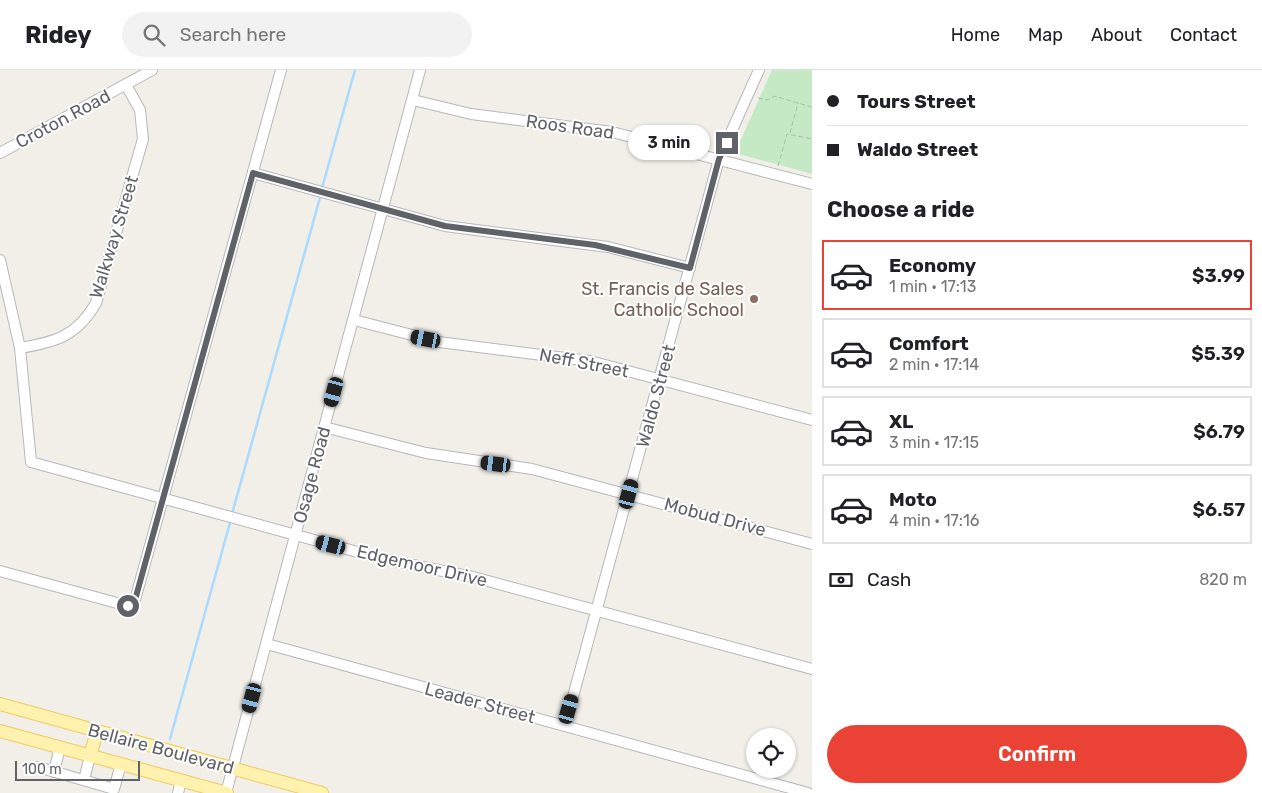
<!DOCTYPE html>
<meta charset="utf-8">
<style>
:root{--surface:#fff;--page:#f2f2f2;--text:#202124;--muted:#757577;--line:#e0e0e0;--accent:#ea4335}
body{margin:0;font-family:Rubik,sans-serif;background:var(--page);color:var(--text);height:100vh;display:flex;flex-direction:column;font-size:19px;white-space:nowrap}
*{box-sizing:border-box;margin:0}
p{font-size:16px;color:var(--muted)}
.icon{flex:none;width:28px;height:28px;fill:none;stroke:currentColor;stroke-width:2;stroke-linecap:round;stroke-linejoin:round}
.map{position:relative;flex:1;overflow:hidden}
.details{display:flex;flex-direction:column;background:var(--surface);width:450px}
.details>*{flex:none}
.top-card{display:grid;align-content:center;height:110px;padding:0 15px;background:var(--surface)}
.fabs{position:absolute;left:746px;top:658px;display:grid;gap:10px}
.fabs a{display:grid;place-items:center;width:50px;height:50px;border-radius:50%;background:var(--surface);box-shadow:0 1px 4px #0004;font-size:25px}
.scale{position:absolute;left:15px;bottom:12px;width:125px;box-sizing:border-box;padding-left:5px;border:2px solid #5f6368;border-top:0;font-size:14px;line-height:18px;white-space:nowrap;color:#5f6368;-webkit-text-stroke:4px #fff;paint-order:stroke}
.end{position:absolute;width:22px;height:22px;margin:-11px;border:6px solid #5f6368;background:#fff;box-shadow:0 0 0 2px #fff}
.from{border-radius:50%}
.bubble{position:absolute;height:35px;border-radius:18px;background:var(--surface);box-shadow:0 1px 4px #0004;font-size:16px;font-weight:600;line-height:35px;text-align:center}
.car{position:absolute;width:15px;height:30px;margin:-15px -8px;border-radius:6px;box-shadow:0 0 4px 1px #0007;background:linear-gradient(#222 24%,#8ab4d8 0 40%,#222 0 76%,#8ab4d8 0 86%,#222 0)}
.top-card b{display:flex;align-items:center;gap:18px;height:48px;font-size:19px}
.top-card b+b{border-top:1px solid var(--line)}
.top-card i{width:12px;height:12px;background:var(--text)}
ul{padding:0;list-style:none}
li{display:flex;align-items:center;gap:15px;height:70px;margin:0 10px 8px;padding:0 5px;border:2px solid var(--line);border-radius:0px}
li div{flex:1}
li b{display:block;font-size:19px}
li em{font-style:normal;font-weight:600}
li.on{border-color:var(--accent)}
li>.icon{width:45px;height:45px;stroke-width:1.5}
h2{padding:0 15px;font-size:22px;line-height:60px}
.pay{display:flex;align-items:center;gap:12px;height:55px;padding:0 15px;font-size:19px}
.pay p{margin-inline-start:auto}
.cta{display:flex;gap:10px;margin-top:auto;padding:10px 15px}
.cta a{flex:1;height:58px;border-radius:30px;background:var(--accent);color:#fff;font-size:20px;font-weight:600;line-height:58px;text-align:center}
header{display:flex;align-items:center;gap:30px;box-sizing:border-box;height:70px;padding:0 25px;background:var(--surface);border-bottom:1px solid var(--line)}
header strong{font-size:24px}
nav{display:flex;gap:28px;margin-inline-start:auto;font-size:18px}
.search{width:350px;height:45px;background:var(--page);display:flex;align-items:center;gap:12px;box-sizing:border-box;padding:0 18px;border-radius:28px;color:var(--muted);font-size:19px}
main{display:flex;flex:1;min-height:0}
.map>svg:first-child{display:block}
.green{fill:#c5e8c5}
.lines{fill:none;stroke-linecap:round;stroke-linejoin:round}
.stream{stroke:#aadaff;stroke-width:2.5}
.minor-casing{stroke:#b5b8bc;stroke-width:12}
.major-casing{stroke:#f2c960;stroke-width:14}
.path{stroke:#9cc7a9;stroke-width:1;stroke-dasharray:5 2.5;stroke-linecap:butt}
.minor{stroke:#fff;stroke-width:10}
.major{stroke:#fff2af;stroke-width:12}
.route{stroke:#5f6368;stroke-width:6}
.education-dot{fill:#8d6e63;stroke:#fff;stroke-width:2}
.labels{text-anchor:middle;stroke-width:4;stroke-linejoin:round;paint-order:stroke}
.street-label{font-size:18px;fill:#5f6368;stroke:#fff}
.education-label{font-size:18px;fill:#785e54;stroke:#fff;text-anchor:end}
</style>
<header>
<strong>Ridey</strong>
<div class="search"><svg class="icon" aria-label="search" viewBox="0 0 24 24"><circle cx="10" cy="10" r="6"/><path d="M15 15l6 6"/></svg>Search here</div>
<nav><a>Home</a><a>Map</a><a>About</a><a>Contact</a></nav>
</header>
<main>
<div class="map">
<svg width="812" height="723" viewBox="0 0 812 723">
<rect width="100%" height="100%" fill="#f1efe8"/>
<polygon class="green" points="772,0 812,0 812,104 735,83"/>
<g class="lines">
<g class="stream">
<polyline points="322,118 355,0"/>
<polyline points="232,444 321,124"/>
<polyline points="170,669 231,449"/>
</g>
<defs>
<g id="minor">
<polyline points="413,30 471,44 612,62 812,114"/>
<polyline points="0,83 152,0"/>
<polyline points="253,103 445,156 608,177 690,198"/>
<polyline points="0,190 20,278 31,392 383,489 473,507 812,599"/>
<polyline points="354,250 439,272 590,291 812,350"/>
<path d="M20 278C56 272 77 266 96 233L143 69 140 40 126 15"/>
<polyline points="324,357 426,383 532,399 812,474"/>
<polyline points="0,501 128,536 135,530 281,0"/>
<polyline points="267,574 808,723"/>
<polyline points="565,656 719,89 759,0"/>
<polyline points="38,697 114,719 121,694"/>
<polyline points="54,702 60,677"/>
<polyline points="84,710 90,686"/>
<polyline points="178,723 181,710"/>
<polyline points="226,723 420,0"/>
</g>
<g id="major">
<polyline points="0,634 322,723"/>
<polyline points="0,661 227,723"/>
<polyline points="90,686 97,661"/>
</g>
</defs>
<use href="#minor" class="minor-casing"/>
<use href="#major" class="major-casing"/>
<g class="path">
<polyline points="758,28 768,30 774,26 812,37"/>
<polyline points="790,63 798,33"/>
<polyline points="778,96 787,64 812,69"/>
</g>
<use href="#minor" class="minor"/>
<use href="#major" class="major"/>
</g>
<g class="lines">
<polyline class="route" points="128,536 135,530 253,103 445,156 595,175 690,198 719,89 727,73"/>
</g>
<circle class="education-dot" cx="754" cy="229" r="5"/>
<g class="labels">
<g class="street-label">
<text transform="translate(63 49) rotate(-28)" y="6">Croton Road</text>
<text transform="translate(570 57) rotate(8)" y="6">Roos Road</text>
<text transform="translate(114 167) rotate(-73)" y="6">Walkway Street</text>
<text transform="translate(584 293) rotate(11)" y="6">Neff Street</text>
<text transform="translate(656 326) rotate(-75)" y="6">Waldo Street</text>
<text transform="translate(312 405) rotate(-75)" y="6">Osage Road</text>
<text transform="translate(715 447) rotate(15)" y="6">Mobud Drive</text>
<text transform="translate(422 496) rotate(13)" y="6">Edgemoor Drive</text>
<text transform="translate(480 633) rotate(15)" y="6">Leader Street</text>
<text transform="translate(161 679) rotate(15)" y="6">Bellaire Boulevard</text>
</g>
<g class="education-label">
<text x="744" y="225">St. Francis de Sales<tspan x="744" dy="21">Catholic School</tspan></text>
</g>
</g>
</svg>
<div class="fabs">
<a><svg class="icon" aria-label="locate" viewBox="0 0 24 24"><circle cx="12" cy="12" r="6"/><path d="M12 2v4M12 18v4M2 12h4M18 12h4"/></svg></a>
</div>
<div class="scale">100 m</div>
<i class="end from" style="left:128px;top:536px"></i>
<i class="end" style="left:727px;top:73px"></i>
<div class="bubble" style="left:628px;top:55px;width:82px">3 min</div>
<i class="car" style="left:426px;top:269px;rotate:281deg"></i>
<i class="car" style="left:334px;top:322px;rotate:195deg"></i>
<i class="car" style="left:496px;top:394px;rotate:277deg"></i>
<i class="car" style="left:629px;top:424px;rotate:15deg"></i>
<i class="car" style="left:331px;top:475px;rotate:285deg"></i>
<i class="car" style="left:252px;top:628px;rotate:195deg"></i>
<i class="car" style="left:569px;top:639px;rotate:16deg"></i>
</div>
<section class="details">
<div class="top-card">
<b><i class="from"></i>Tours Street</b>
<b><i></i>Waldo Street</b>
</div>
<h2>Choose a ride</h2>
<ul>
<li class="on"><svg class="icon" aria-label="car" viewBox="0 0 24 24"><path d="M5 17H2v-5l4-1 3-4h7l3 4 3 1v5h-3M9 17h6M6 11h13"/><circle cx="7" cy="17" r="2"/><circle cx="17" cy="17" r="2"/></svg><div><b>Economy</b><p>1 min · 17:13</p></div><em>$3.99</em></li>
<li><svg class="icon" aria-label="car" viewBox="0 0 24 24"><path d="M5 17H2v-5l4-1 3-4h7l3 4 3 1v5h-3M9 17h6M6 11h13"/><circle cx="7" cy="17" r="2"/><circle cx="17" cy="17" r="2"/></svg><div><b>Comfort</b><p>2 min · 17:14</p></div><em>$5.39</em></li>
<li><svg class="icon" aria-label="car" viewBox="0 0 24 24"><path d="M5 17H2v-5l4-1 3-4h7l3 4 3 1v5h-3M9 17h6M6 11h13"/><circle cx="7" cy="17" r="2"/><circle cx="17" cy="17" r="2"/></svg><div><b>XL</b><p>3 min · 17:15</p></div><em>$6.79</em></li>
<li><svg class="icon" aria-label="car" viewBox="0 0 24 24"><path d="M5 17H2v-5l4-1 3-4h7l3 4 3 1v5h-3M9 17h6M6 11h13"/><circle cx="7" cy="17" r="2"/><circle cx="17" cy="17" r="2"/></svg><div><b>Moto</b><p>4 min · 17:16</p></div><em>$6.57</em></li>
</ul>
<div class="pay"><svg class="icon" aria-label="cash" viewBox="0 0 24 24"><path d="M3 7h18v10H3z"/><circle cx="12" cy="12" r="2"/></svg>Cash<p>820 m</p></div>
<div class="cta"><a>Confirm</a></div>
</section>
</main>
